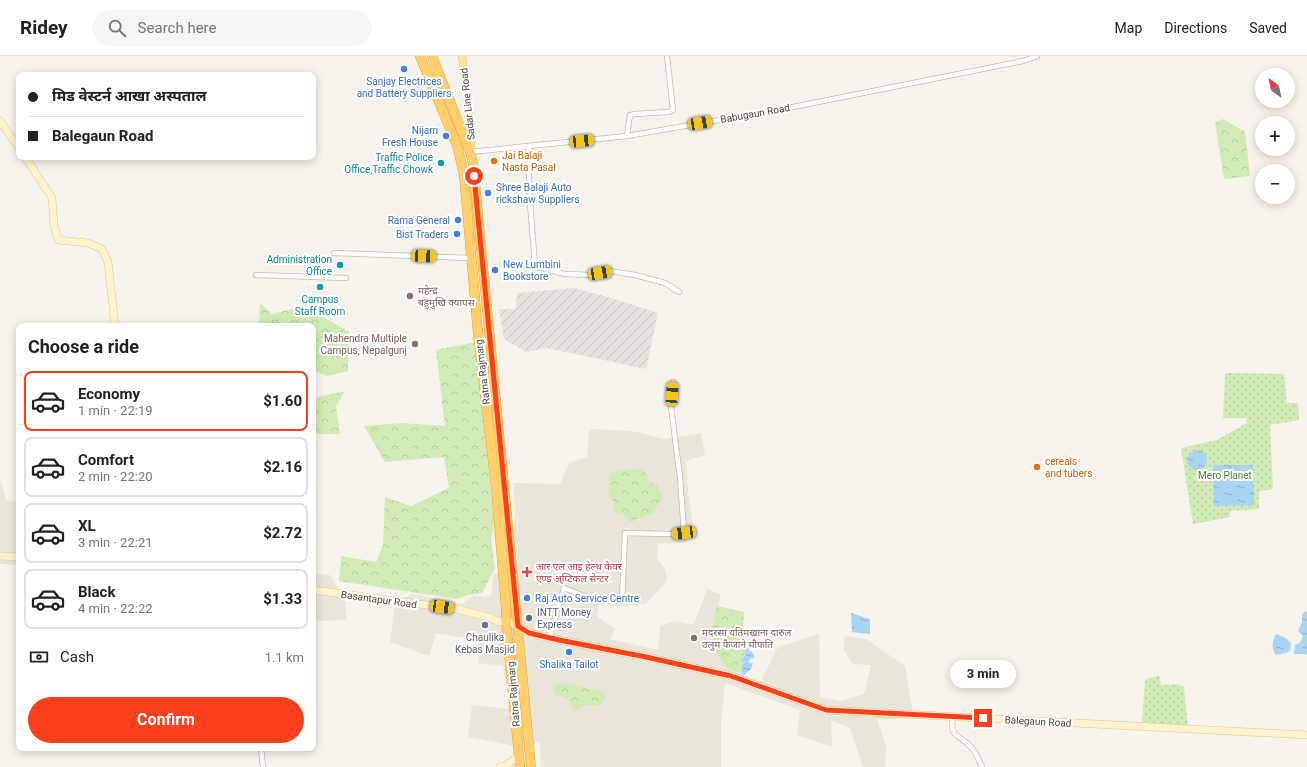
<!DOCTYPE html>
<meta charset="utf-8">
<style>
:root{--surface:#fff;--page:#f6f6f6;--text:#202124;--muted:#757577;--line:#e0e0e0;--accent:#fc3f1d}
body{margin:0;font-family:Roboto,"Noto Sans Devanagari",sans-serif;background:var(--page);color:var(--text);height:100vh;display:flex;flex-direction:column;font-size:15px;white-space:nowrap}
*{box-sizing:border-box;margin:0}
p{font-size:13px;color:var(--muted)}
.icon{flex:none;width:22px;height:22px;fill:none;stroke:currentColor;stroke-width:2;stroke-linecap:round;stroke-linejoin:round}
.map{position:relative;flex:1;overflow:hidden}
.panel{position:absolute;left:16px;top:267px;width:300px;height:428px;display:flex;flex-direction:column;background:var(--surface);border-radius:8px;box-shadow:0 2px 10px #0003}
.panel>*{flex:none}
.guide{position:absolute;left:16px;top:16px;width:300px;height:88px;border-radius:8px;box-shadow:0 2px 10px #0003;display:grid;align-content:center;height:88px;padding:0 12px;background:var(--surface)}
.needle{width:26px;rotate:327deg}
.controls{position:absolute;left:1255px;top:12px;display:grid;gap:8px}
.controls a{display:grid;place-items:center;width:40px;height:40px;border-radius:50%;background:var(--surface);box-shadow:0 2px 10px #0003;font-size:20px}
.end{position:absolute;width:18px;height:18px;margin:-9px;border:5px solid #fc3f1d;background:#fff;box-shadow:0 0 0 2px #fff}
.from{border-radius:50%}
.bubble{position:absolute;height:28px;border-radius:14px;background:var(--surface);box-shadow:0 2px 10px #0003;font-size:13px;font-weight:700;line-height:28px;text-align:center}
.car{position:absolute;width:12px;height:24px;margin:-12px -6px;border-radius:5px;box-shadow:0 0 3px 1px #0007;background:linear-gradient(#f5c518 24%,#345 0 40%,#f5c518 0 76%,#345 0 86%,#f5c518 0)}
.guide b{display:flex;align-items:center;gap:14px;height:38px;font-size:15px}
.guide b+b{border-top:1px solid var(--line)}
.guide i{width:10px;height:10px;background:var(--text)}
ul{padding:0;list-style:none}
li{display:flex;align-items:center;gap:12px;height:60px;margin:0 8px 6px;padding:0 4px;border:2px solid var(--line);border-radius:8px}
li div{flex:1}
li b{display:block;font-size:15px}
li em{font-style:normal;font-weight:700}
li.active{border-color:var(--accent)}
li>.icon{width:36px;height:36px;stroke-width:1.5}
h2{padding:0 12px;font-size:18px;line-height:48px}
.pay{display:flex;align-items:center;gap:10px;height:44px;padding:0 12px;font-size:15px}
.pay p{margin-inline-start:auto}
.primary-button{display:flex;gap:8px;margin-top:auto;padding:8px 12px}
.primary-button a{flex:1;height:46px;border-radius:24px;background:var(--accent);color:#fff;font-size:16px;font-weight:700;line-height:46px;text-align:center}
header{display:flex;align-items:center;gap:24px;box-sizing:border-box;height:56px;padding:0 20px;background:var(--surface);border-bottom:1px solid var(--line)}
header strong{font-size:19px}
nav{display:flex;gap:22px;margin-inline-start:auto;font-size:14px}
.search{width:280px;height:36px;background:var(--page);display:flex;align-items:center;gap:10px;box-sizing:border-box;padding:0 14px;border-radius:22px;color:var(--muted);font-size:15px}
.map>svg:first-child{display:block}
.residential{fill:#eae5da}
.industrial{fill:url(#industrial-furrows)}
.grass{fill:url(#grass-dots)}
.forest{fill:url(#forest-crowns)}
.water{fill:url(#water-ripples)}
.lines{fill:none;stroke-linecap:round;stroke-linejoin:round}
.street-casing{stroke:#c2bbae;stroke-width:6}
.secondary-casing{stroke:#d6c79b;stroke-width:8}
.primary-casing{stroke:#e6c16a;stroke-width:8}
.highway-casing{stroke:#e0a43c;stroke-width:10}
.street{stroke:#fff;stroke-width:4.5}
.secondary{stroke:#fff3cd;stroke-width:7}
.primary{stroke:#ffe39c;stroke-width:7}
.highway{stroke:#ffcf6e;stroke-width:9}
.route{stroke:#fc3f1d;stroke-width:5}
.shop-dot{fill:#3f7fe0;stroke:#fff;stroke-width:1.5}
.food-dot{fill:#e8710a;stroke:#fff;stroke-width:1.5}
.culture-dot{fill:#0f9aa8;stroke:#fff;stroke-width:1.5}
.education-dot{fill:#8d6e63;stroke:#fff;stroke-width:1.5}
.health-dot{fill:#e0444e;stroke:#fff;stroke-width:1.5}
.service-dot{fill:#5c6f8a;stroke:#fff;stroke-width:1.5}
.worship-dot{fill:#6b7280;stroke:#fff;stroke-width:1.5}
.labels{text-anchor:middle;stroke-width:4;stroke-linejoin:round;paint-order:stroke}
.shop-label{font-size:10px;fill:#366cbe;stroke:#fff;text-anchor:end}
.street-label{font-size:10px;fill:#4b4439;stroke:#fff}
.food-label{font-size:10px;fill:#c56008;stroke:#fff;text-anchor:start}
.culture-label{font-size:10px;fill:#0d838f;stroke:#fff;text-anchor:end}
.education-label{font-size:10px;fill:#785e54;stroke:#fff;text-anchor:start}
.park-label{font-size:10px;fill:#4a7f2a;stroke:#fff}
.health-label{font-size:10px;fill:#be3a42;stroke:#fff;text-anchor:start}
.service-label{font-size:10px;fill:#4e5e75;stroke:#fff;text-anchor:start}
.worship-label{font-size:10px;fill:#5b616d;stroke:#fff}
</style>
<header>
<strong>Ridey</strong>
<div class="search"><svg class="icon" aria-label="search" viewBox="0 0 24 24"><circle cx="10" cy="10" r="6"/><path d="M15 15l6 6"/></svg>Search here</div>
<nav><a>Map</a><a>Directions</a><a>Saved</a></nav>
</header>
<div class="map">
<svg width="1307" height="711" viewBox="0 0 1307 711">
<defs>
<pattern id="industrial-furrows" width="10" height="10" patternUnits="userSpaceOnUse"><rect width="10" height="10" fill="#e6e2dd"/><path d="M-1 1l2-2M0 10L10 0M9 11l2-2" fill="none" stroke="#c7c3be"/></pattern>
<pattern id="grass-dots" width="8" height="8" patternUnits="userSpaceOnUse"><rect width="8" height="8" fill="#d2eab5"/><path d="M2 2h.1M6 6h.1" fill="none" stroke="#b6ca9c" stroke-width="1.8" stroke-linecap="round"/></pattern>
<pattern id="forest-crowns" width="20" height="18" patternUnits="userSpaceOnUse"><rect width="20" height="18" fill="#d2eab5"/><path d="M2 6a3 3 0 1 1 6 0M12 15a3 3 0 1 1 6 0" fill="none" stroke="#b6ca9c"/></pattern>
<pattern id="water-ripples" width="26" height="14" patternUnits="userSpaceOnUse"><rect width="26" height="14" fill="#a9d4f2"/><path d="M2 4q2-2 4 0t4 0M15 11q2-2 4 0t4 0" fill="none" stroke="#8caec5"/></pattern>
</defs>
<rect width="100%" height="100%" fill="#f6f3ec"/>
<g class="residential">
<polygon points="589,373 632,375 664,383 701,377 705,399 685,405 687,414 688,436 694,476 686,487 658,487 657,504 661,507 666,516 667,525 647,547 627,550 598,549 598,561 615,573 610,583 658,594 660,570 674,565 694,569 707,533 721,539 710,581 715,585 726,612 761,625 778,591 819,578 820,641 840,645 864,638 871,609 853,608 843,593 845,580 866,583 905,610 914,663 877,663 886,690 885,711 863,711 850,672 831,664 832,691 797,679 800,654 725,627 721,667 721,711 541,711 540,686 515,690 468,681 472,649 511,653 503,610 479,607 478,584 436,577 429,600 390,586 395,549 412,538 462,548 473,540 491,541 493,518 501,517 494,474 515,468 514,427 560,428 569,407 587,401"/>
<polygon points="0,425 1,426 6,444 19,446 19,509 0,508"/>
<polygon points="313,517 330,519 345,546 347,564 313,565"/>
</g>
<polygon class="industrial" points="574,232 608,241 658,257 646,313 547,292 526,296 504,283 499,253 516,253 517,237"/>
<g class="grass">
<polygon points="1225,317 1284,318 1286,334 1286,347 1298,347 1299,364 1270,369 1273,433 1259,435 1259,453 1230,455 1230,461 1193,468 1181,392 1217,384 1247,367 1246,362 1223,362"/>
<polygon points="1159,619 1161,629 1177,628 1184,631 1188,670 1142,666 1145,624"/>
</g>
<g class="forest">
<polygon points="1223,63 1245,76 1250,120 1224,123 1215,67"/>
<polygon points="260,247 272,258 292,253 325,262 349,276 348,315 327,320 313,314 313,270 259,270"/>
<polygon points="475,286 494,467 491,483 495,512 482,537 467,539 457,543 339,525 341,500 376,506 383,489 385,441 411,450 449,432 444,401 385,406 364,370 401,367 445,370 436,294"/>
<polygon points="345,335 336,350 340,378 313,378 313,342"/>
<polygon points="639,413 643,414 648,420 647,424 651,427 658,429 658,433 663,438 661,445 654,454 654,457 632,465 629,465 622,457 615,458 613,451 616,449 610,441 608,427 610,418 619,415"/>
<path d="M717 550 744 556 742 595H746C745 600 742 601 741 606H745L742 609V618L726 612 714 593 715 585 710 581Z"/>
<polygon points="565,627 601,635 606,640 601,650 585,649 578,654 574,655 567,643 556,639 553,631 558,628"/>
</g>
<g class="water">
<circle cx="1197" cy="404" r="10"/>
<polygon points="1213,409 1253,409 1254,449 1214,450"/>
<polygon points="1305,555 1307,556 1307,599 1304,598 1294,598 1295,589 1300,587 1303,580 1298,575 1302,566 1302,559"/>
<polygon points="851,557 870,563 870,578 852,576"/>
<path d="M1276 578 1286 582 1291 587 1290 595 1286 597 1276 599C1271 592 1272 586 1276 578Z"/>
<polygon points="746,590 749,591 749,595 751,595 755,601 749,604 749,607 753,607 751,613 744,619 742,618 742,609 745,606 740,606 745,599 746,595 742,595"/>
</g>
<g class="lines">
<defs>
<g id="street">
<polyline points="627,80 630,59 635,58 669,56 673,54 667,0"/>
<polyline points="528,90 530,147 535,209 537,211 565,218 589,219 610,215 635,219 665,227 679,236"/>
<polyline points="470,96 627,80 788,52 1023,5 1037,0"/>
<polyline points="334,197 470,202 470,200"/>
<polyline points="256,219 346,222"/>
<polyline points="549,582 564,532 596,545 622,545 625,477 670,478 684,477 680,421 671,351 673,326"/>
<path d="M953 661C949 683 960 678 971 691 976 696 979 705 982 711"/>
<polyline points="261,692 263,711"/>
</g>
<g id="secondary">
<polyline points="0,65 19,92"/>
<polyline points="25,101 52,142 54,170 58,184 88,187 102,193 108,206 115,270"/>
<polyline points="0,500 19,501"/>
<polyline points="313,534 457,553 491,562 499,566 506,565 518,570 529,577 559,584 646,601 731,620 826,654 1307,679"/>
<polyline points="500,711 505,710 519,700"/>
</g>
<polyline id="primary" points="462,0 472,78 470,96"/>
<g id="highway">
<polyline points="420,0 457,89 464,118 478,277 496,432 506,551 506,565 520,711"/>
<polyline points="432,0 470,96 473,107 531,711"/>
</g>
</defs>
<use href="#street" class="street-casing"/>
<use href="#secondary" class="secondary-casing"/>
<use href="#primary" class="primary-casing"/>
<use href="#highway" class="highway-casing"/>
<use href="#street" class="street"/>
<use href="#secondary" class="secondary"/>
<use href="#primary" class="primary"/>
<use href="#highway" class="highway"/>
</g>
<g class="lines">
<polyline class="route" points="474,120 518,570 529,577 559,584 646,601 731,620 826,654 983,662"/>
</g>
<g class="shop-dot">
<circle cx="404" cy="13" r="4"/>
<circle cx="446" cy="80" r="4"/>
<circle cx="488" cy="137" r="4"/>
<circle cx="458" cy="164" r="4"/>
<circle cx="457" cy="178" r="4"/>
<circle cx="495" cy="214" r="4"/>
<circle cx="527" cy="542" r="4"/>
<circle cx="569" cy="596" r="4"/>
</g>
<g class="food-dot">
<circle cx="494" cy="105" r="4"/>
<circle cx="1037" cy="411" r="4"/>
</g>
<g class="culture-dot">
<circle cx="441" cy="107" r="4"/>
<circle cx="340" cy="209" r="4"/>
<circle cx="320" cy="231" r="4"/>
</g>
<g class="education-dot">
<circle cx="410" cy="240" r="4"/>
<circle cx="415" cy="288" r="4"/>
<circle cx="694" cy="582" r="4"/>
</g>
<path class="health-dot" d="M525 510h4v4h4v4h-4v4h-4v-4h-4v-4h4z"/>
<circle class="service-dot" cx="529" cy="562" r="4"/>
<circle class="worship-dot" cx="485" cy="569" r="4"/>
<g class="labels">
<g class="shop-label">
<text x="404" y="29" text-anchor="middle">Sanjay Electrices<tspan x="404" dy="12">and Battery Suppliers</tspan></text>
<text x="438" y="78">Nijam<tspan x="438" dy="12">Fresh House</tspan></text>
<text x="496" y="135" text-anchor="start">Shree Balaji Auto<tspan x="496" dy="12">rickshaw Suppliers</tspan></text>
<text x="450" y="168">Rama General</text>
<text x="449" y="182">Bist Traders</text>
<text x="503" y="212" text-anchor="start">New Lumbini<tspan x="503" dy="12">Bookstore</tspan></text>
<text x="535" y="546" text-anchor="start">Raj Auto Service Centre</text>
<text x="569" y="612" text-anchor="middle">Shalika Tailot</text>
</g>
<g class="street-label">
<text transform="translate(467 48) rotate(-96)" y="4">Sadar Line Road</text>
<text transform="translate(755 57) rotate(-10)" y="4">Babugaun Road</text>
<text transform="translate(482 316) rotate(-97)" y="4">Ratna Rajmarg</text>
<text transform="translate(379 543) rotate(8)" y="4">Basantapur Road</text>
<text transform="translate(513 638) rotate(-95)" y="4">Ratna Rajmarg</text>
<text transform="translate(1038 665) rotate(3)" y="4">Balegaun Road</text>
</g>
<g class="food-label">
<text x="502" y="103">Jai Balaji<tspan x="502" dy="12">Nasta Pasal</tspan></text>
<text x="1045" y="409">cereals<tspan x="1045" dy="12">and tubers</tspan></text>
</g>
<g class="culture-label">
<text x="433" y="105">Traffic Police<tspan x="433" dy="12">Office,Traffic Chowk</tspan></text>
<text x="332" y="207">Administration<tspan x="332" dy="12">Office</tspan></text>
<text x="320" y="247" text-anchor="middle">Campus<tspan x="320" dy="12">Staff Room</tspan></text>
</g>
<g class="education-label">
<text x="418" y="238">महेन्द्र<tspan x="418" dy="12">बहुमुखि क्यापस</tspan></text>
<text x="407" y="286" text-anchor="end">Mahendra Multiple<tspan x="407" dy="12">Campus, Nepalgunj</tspan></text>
<text x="702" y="580">मदरसा यतिमखाना दारुल<tspan x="702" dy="12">उलुम फैजाने माैफति</tspan></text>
</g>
<g class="park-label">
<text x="1225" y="423">Mero Planet</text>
</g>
<g class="health-label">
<text x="536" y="514">आर एल आइ हेल्थ केयर<tspan x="536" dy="12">एण्ड अ्प्टिकल सेन्टर</tspan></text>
</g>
<g class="service-label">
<text x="537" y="560">INTT Money<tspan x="537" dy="12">Express</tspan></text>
</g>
<g class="worship-label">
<text x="485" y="585">Chaulika<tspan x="485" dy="12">Kebas Masjid</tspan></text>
</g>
</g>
</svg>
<div class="controls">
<a><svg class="needle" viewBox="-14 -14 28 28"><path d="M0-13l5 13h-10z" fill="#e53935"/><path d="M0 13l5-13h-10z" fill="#757577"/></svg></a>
<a>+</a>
<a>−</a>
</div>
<i class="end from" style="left:474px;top:120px"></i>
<i class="end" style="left:983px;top:662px"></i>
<div class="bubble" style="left:950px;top:604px;width:66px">3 min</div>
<i class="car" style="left:700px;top:67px;rotate:80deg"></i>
<i class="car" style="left:582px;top:85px;rotate:85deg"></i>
<i class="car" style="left:424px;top:200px;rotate:92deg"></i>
<i class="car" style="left:600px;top:217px;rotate:80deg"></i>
<i class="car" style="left:672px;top:338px;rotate:4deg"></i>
<i class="car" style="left:684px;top:477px;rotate:263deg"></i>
<i class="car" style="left:442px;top:551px;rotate:98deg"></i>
<div class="guide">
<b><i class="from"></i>मिड वेस्टर्न आखा अस्पताल</b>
<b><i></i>Balegaun Road</b>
</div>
<section class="panel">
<h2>Choose a ride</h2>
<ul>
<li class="active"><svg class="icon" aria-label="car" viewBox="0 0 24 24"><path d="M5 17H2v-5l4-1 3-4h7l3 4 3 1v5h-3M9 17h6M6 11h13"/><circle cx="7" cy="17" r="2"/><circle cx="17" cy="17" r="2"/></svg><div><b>Economy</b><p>1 min · 22:19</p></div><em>$1.60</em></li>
<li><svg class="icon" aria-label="car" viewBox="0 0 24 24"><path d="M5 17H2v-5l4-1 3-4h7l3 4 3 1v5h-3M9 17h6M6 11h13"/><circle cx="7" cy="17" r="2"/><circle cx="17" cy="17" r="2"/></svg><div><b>Comfort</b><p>2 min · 22:20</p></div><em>$2.16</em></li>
<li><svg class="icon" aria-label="car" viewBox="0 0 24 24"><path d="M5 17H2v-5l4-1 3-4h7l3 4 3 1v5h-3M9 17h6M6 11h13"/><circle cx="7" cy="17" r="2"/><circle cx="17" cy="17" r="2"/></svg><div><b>XL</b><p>3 min · 22:21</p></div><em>$2.72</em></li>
<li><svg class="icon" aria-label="car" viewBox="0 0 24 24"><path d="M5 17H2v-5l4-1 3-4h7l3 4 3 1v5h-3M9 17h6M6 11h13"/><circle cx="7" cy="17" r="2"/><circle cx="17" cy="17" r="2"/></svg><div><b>Black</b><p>4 min · 22:22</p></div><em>$1.33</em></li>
</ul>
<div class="pay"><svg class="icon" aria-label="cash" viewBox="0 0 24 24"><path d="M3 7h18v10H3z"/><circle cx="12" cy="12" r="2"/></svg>Cash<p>1.1 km</p></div>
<div class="primary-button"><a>Confirm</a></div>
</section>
</div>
